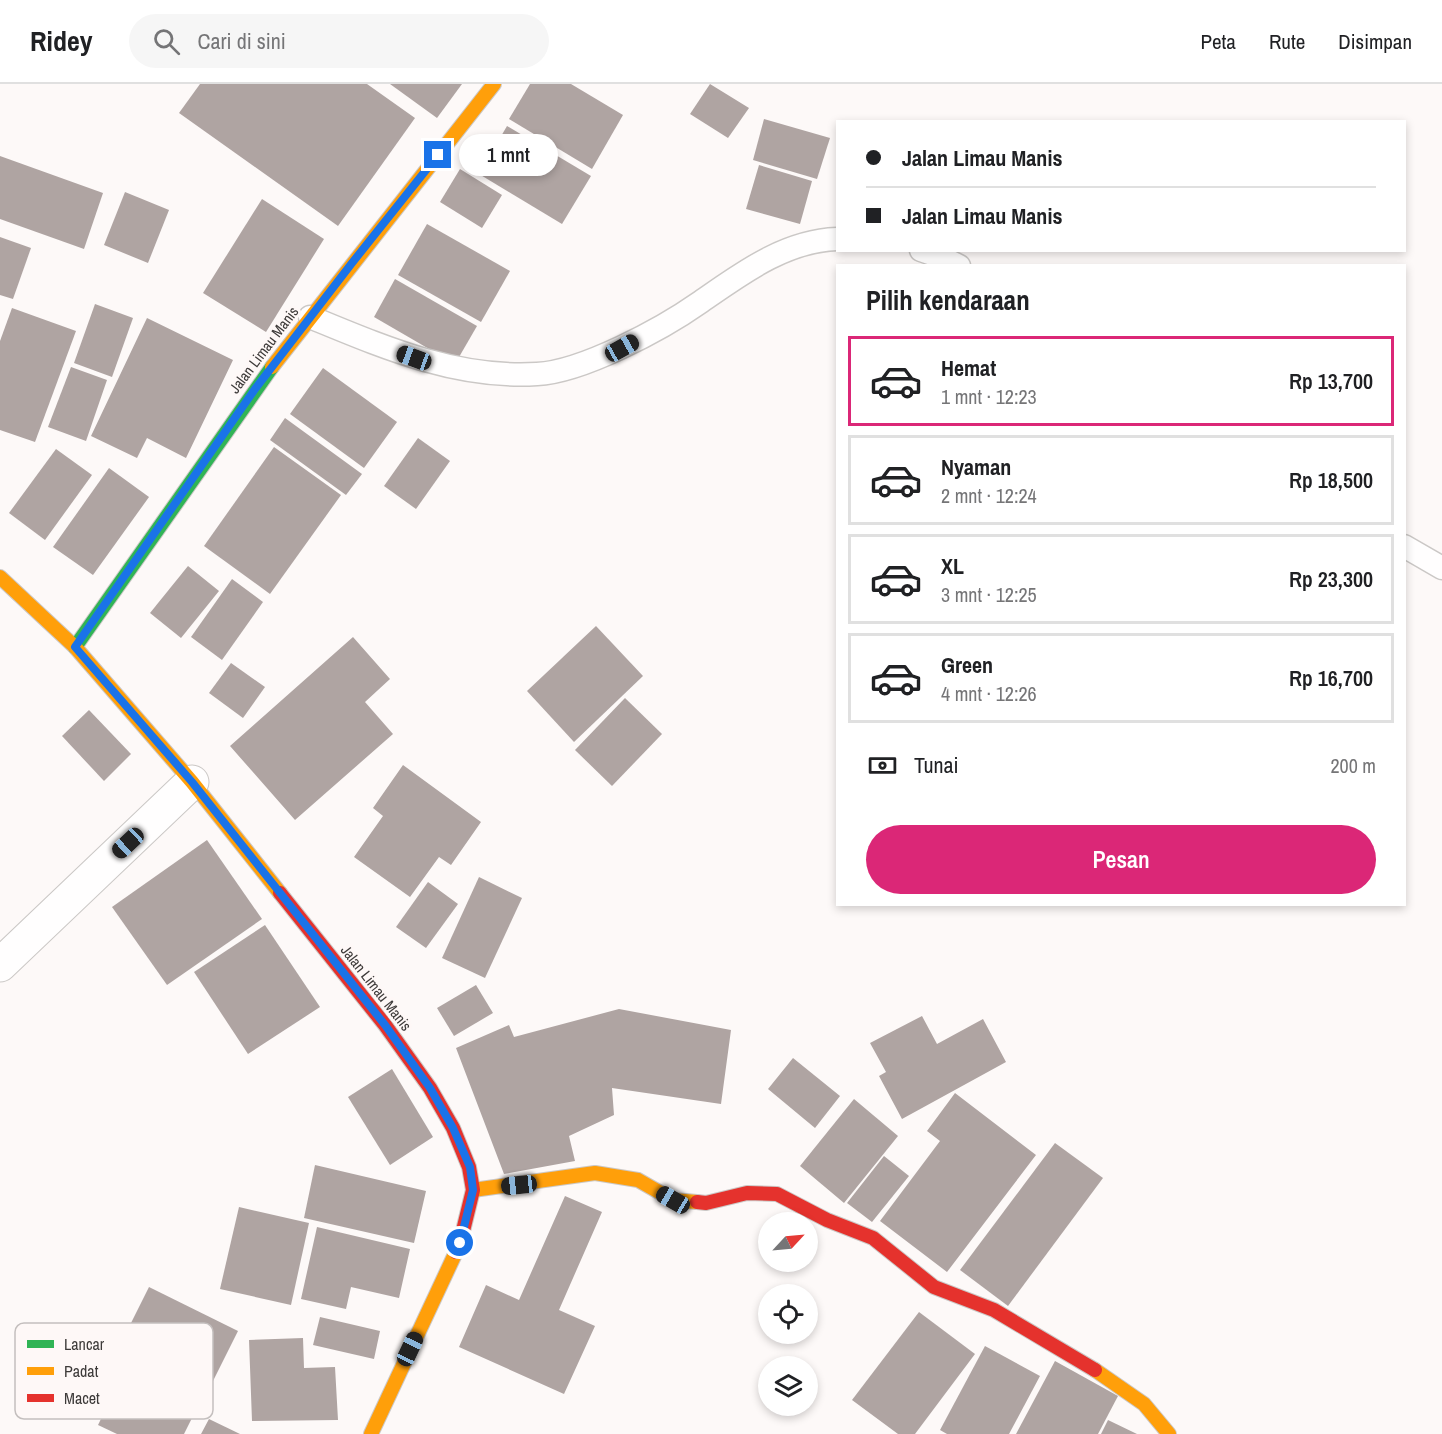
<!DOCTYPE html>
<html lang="id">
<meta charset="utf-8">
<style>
:root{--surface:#fff;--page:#f6f6f6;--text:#202124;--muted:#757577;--line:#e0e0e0;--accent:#db2777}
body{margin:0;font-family:"Archivo Narrow",sans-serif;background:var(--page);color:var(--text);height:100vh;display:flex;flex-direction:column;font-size:22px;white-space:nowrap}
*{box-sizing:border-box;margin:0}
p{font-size:20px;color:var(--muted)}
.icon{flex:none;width:33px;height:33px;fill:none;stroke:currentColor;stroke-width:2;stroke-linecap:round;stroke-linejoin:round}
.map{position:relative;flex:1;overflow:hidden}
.panel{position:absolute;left:836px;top:180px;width:570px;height:642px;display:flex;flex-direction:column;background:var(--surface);border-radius:0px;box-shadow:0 3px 9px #0003}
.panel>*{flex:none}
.hud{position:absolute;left:836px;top:36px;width:570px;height:132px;border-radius:0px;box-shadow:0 3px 9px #0003;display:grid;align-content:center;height:132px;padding:0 30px;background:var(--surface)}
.needle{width:39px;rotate:64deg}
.controls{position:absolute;left:758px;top:1128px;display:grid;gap:12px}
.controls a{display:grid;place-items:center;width:60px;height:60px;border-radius:50%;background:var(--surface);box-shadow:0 3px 9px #0003;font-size:30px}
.end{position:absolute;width:27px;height:27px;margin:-14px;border:8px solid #1a73e8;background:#fff;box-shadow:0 0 0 3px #fff}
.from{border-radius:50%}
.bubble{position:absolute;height:42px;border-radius:21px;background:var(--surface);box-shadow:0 3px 9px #0003;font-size:20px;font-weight:600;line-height:42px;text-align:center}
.car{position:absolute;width:18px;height:36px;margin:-18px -9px;border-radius:8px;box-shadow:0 0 4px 2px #0007;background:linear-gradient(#222 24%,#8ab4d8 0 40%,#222 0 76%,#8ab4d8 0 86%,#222 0)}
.hud b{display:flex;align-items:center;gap:21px;height:57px;font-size:22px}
.hud b+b{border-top:2px solid var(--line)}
.hud i{width:15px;height:15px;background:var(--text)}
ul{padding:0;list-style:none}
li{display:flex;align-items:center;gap:18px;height:90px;margin:0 12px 9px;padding:0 18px;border:3px solid var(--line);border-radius:0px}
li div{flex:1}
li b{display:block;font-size:22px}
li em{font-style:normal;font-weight:600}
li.current{border-color:var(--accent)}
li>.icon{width:54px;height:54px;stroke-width:1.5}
h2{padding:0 30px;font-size:27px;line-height:72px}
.pay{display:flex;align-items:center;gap:15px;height:66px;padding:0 30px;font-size:22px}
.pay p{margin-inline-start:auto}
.cta{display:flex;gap:12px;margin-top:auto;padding:12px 30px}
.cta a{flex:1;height:69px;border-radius:36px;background:var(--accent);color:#fff;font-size:24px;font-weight:600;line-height:69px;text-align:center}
header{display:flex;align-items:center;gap:36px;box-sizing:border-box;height:84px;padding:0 30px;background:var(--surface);border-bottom:2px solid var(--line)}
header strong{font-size:28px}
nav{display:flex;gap:33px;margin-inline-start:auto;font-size:21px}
.search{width:420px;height:54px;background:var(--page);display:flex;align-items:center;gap:15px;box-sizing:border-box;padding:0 21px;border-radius:33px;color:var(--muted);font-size:22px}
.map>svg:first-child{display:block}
.building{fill:#afa4a2}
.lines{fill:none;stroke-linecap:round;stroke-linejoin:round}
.lane-casing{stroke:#cbc8c6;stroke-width:25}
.street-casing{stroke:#cbc8c6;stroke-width:35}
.fast-casing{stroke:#cbc8c6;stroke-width:16}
.slow-casing{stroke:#cbc8c6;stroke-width:16}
.jam-casing{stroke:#cbc8c6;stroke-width:16}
.lane{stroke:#fffefe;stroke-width:22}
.street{stroke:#fffefe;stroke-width:33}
.fast{stroke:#30b455;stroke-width:14}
.slow{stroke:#ff9f0a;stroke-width:14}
.jam{stroke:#e5322d;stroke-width:14}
.route{stroke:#1a73e8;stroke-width:8}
.labels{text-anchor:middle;stroke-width:6;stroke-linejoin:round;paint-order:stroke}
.street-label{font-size:15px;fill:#3d3a39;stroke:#fef8f7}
.key{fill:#fef8f7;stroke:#c4bfbe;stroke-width:1.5}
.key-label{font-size:16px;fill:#3d3a39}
</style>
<header>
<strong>Ridey</strong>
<div class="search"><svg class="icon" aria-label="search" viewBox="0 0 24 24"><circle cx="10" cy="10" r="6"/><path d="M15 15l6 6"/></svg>Cari di sini</div>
<nav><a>Peta</a><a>Rute</a><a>Disimpan</a></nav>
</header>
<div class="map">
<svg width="1442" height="1350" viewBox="0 0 1442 1350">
<rect width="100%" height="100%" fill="#fdf9f8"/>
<g class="building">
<polygon points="200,0 367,0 415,34 338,142 179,29"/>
<polygon points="390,0 462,0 437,34"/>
<polygon points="530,0 571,0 623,31 592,85 509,35"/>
<polygon points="710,0 749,24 728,54 690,30"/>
<polygon points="764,35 830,54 817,95 753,76"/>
<polygon points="507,42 591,92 562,140 479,90"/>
<polygon points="0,72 103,109 84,165 0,135"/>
<polygon points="759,81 812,97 800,140 746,125"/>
<polygon points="460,85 502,111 482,144 440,118"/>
<polygon points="125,108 169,126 148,179 104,161"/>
<polygon points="262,115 324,155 266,248 203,209"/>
<polygon points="427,140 510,187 481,238 398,191"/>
<polygon points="0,153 31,164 13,215 0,211"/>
<polygon points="395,195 477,242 455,280 374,233"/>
<polygon points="95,220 133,234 112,293 74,279"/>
<polygon points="12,224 76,247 35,358 0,346 0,257"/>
<polygon points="147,234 233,276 186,374 147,354 137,374 91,352"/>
<polygon points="71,283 107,296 86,357 48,343"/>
<polygon points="323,284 397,338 364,384 290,330"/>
<polygon points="285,334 362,390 346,411 270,356"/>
<polygon points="418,354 450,377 416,425 384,402"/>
<polygon points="274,363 341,411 270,510 204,462"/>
<polygon points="56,365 92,391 45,456 9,429"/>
<polygon points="109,384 149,413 93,491 53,463"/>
<polygon points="188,482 219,507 181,554 150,529"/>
<polygon points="232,495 263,518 222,576 191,553"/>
<polygon points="596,542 643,592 574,658 527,607"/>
<polygon points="353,553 390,595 365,618 393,650 295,736 230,662"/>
<polygon points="231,579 265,603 243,634 209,609"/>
<polygon points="625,614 662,650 612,702 575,666"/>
<polygon points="89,626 131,670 104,697 62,652"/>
<polygon points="403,681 481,738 451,781 439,773 410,813 354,773 383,732 373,724"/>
<polygon points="207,756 262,835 167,901 112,823"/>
<polygon points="479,793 522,814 485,894 442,874"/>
<polygon points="428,798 458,820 426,864 396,843"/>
<polygon points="265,841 320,923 248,970 194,888"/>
<polygon points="476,901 493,929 454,952 437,924"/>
<polygon points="619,925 731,946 721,1020 612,1004 614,1031 569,1052 575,1077 504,1090 456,964 509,941 514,953"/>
<polygon points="922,932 937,960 983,935 1006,978 902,1035 879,992 886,988 870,959"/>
<polygon points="793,974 840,1012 815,1044 768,1005"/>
<polygon points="392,985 433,1053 390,1081 348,1013"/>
<polygon points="955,1009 1036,1071 947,1188 880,1137 940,1057 927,1047"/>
<polygon points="854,1015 898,1052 844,1119 800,1082"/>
<polygon points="1055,1059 1103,1094 1008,1222 960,1186"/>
<polygon points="884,1072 909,1092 872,1138 847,1119"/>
<polygon points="315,1081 426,1107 414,1159 304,1134"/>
<polygon points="565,1112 602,1128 559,1226 595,1242 564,1310 459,1263 486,1201 519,1216"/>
<polygon points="239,1123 309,1139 291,1221 220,1205"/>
<polygon points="317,1143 410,1165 399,1214 351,1203 346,1225 301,1215"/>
<polygon points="149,1203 238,1247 202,1319 113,1275"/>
<polygon points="919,1228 975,1270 915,1350 898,1350 852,1316"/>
<polygon points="320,1233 380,1247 374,1275 313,1261"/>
<polygon points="303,1254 304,1284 335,1283 338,1336 252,1337 249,1256"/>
<polygon points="985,1262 1040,1292 1009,1350 947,1350 940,1346"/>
<polygon points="1055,1277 1118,1312 1098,1350 1016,1350"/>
<polygon points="125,1286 198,1322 184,1350 117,1350 98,1341"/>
<polygon points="209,1335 240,1350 201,1350"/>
<polygon points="1108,1336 1137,1350 1101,1350"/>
</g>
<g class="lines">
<defs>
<g id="lane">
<polyline points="921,166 941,173 959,182"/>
<path d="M310 233C383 263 456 295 537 290 582 288 662 245 699 219 741 190 784 157 837 155"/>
<polyline points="1404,462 1442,484"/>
</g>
<polyline id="street" points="0,881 192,698"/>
<polyline id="fast" points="75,563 272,283"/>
<g id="slow">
<polyline points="272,283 494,0"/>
<polyline points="0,493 75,563 192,698 280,809"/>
<polyline points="473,1106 595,1089 638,1096 673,1116 697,1118"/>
<polyline points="1095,1286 1144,1320 1169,1350"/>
<polyline points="371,1350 456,1168"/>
</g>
<g id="jam">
<polyline points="280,809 385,941 430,1004 453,1044 469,1083 473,1106 460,1159 456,1168"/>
<polyline points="697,1118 706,1119 747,1109 777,1110 827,1136 873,1154 934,1203 994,1226 1095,1286"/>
</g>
</defs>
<use href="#lane" class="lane-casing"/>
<use href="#street" class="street-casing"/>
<use href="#fast" class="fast-casing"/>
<use href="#slow" class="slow-casing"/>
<use href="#jam" class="jam-casing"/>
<use href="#lane" class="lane"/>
<use href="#street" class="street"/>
<use href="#fast" class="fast"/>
<use href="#slow" class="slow"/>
<use href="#jam" class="jam"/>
</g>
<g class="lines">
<polyline class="route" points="438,71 352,179 255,305 75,563 192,698 385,941 430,1004 453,1044 470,1083 473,1106 460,1159"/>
</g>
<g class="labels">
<g class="street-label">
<text transform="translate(264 266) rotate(-53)" y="5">Jalan Limau Manis</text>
<text transform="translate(376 904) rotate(52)" y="5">Jalan Limau Manis</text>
</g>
</g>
<rect x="15" y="1239" width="198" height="96" rx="9" class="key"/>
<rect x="27" y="1256" width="27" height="8" fill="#30b455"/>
<rect x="27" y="1283" width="27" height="8" fill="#ff9f0a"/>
<rect x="27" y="1310" width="27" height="8" fill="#e5322d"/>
<g class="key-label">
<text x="64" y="1266">Lancar</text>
<text x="64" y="1293">Padat</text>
<text x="64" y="1320">Macet</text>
</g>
</svg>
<div class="controls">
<a><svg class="needle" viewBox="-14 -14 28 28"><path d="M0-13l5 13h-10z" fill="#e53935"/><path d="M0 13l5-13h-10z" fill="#757577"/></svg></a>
<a><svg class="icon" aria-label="locate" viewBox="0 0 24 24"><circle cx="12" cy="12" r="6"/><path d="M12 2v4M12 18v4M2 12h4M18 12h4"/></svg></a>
<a><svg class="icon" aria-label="layers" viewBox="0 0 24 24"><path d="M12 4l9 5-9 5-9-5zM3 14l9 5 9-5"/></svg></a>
</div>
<i class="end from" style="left:460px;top:1159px"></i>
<i class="end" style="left:438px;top:71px"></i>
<div class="bubble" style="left:459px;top:50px;width:99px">1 mnt</div>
<i class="car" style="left:622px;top:264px;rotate:61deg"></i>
<i class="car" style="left:414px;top:274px;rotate:290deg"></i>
<i class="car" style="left:128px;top:759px;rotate:227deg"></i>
<i class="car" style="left:519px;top:1101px;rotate:264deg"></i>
<i class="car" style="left:673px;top:1116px;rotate:300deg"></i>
<i class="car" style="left:410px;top:1265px;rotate:25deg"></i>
<div class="hud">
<b><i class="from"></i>Jalan Limau Manis</b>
<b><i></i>Jalan Limau Manis</b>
</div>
<section class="panel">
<h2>Pilih kendaraan</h2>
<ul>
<li class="current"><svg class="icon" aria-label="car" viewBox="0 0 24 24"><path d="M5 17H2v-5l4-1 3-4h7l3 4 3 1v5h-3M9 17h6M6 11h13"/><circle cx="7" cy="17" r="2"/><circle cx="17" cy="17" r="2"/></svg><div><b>Hemat</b><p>1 mnt · 12:23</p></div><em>Rp 13,700</em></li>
<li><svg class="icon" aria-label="car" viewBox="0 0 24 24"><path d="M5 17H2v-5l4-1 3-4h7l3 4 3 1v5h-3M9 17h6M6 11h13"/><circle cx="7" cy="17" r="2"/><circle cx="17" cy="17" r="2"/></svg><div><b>Nyaman</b><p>2 mnt · 12:24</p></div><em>Rp 18,500</em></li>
<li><svg class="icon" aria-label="car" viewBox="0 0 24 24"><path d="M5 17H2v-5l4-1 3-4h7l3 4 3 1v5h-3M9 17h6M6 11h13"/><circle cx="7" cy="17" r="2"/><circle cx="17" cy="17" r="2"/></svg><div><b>XL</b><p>3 mnt · 12:25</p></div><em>Rp 23,300</em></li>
<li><svg class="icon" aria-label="car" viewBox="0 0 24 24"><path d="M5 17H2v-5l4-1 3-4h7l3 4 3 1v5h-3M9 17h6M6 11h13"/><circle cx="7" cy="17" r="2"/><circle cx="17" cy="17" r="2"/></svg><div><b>Green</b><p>4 mnt · 12:26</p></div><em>Rp 16,700</em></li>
</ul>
<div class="pay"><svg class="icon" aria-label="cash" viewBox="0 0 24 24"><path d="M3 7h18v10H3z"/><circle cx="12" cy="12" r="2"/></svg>Tunai<p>200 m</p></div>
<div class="cta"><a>Pesan</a></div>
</section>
</div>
